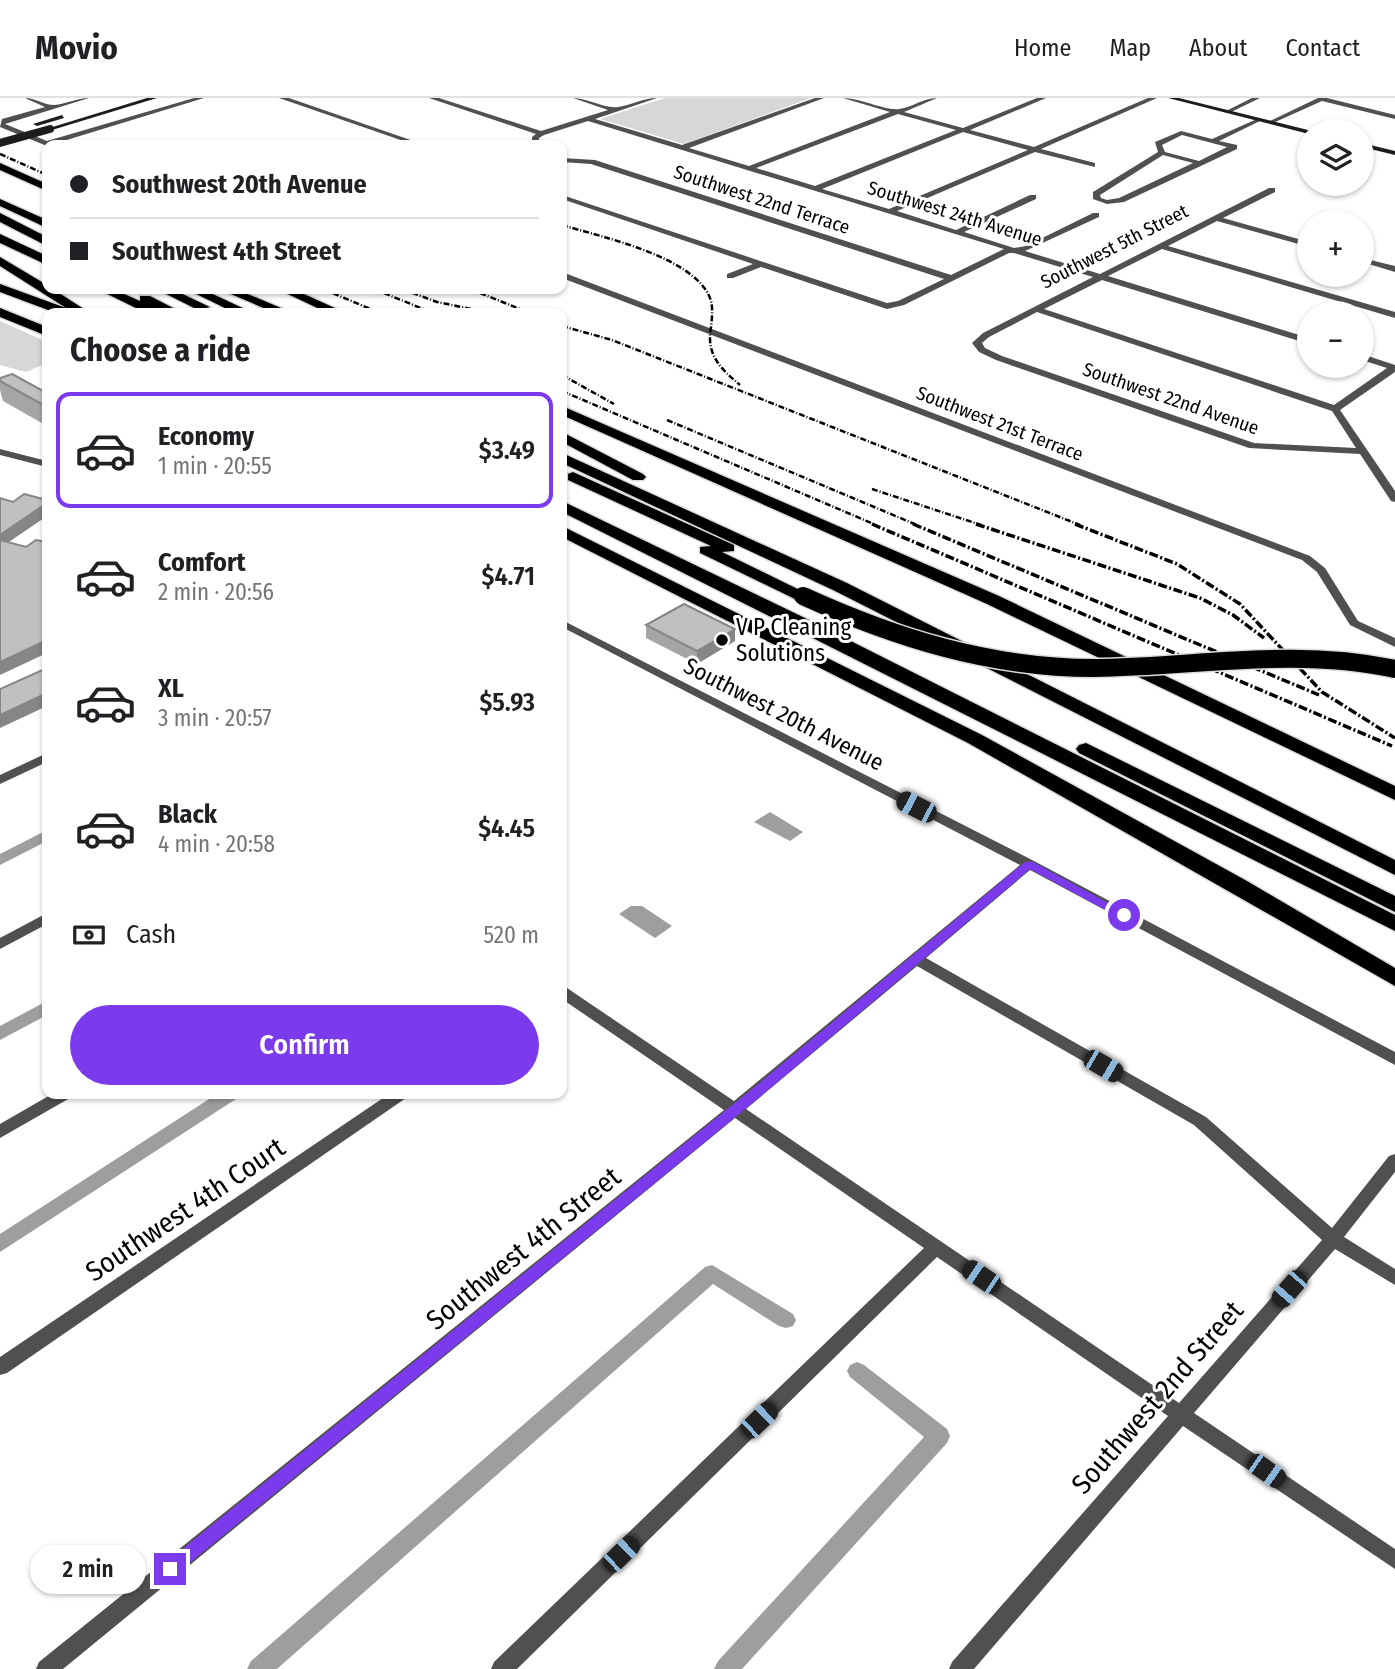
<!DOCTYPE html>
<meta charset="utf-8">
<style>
:root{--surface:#fff;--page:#f2f2f2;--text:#202124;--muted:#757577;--line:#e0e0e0;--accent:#7c3aed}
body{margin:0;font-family:"Fira Sans Condensed",sans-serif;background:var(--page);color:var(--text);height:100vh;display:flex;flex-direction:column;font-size:26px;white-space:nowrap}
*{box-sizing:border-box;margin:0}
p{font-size:23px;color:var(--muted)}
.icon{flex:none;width:38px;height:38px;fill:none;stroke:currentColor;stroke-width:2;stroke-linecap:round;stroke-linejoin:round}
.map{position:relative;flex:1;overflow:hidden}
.side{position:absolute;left:42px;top:210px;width:525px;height:791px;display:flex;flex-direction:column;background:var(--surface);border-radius:14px;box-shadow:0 2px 5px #0004}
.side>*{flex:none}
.guide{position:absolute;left:42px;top:42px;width:525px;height:154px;border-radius:14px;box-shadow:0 2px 5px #0004;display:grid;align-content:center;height:154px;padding:0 28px;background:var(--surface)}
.buttons{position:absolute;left:1297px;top:21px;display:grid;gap:14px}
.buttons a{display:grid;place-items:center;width:77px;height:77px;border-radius:50%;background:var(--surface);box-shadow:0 2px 5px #0004;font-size:35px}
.end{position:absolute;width:32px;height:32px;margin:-16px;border:9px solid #7c3aed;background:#fff;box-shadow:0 0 0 4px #fff}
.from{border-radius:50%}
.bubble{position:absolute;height:49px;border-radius:24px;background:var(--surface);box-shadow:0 2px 5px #0004;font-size:23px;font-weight:600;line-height:49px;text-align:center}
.car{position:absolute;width:21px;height:42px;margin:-21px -10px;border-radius:9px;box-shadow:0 0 5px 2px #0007;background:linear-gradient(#222 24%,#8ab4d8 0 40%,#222 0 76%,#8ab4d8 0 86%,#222 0)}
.guide b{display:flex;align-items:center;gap:24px;height:66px;font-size:26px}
.guide b+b{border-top:2px solid var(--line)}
.guide i{width:18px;height:18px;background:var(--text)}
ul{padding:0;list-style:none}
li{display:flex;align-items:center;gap:21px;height:116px;margin:0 14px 10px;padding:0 14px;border:4px solid transparent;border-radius:14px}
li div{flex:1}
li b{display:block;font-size:26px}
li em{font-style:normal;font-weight:600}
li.on{border-color:var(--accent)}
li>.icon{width:63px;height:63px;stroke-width:1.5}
h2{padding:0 28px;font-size:32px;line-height:84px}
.pay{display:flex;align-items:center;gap:18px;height:77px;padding:0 28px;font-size:26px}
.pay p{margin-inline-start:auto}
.button{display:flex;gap:14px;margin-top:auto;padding:14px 28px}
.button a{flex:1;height:80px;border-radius:42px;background:var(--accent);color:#fff;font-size:28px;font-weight:600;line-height:80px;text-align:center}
header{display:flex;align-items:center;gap:42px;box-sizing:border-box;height:98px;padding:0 35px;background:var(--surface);border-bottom:2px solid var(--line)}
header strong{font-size:33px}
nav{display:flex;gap:38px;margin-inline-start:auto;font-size:24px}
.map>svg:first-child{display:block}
.green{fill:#d7d7d7}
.water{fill:#9e9e9e}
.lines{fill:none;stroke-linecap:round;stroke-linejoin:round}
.canal{fill:#9e9e9e;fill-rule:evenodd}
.highway-casing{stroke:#dbdbdb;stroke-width:3}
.street{fill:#505050;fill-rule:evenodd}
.secondary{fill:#1d1d1d;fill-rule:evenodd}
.highway{fill:#000;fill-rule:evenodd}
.rail-far1{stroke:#000;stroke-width:2.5;stroke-dasharray:6 2 1 2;stroke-linecap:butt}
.rail{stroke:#000;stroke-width:3.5;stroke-dasharray:9 2.5 2 2.5;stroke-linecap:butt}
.highway-bridge-casing{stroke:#dbdbdb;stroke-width:21;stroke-linecap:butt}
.secondary-bridge{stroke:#1d1d1d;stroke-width:8}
.highway-bridge{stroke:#000;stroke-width:18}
.wall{fill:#a5a5a5}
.shaded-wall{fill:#868686}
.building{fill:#c0c0c0;stroke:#868686;stroke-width:2}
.route{fill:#7c3aed}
.poi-dot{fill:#000;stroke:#fff;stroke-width:2.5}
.labels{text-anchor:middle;stroke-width:6;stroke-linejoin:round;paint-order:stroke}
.far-street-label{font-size:19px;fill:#000;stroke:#fff}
.poi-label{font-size:23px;fill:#000;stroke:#fff;text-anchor:start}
.street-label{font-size:23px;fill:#000;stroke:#fff}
.near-street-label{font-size:28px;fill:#000;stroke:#fff}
</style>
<header>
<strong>Movio</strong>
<nav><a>Home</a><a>Map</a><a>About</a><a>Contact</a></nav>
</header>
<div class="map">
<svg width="1395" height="1571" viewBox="0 0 1395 1571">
<rect width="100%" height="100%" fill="#fff"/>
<g class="green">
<polygon points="665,0 811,0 684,46 600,21"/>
<polygon points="0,223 47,244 47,265 26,274 0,267"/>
</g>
<g class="water">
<polygon points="770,714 803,734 790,743 754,724"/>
<polygon points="631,808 642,808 672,828 655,840 619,816"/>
</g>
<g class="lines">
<g class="canal">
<polygon points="47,732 47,743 0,767 0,756"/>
<polygon points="47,903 47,917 0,942 0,928"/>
<polygon points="217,996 239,996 236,1001 0,1154 0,1136"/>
<polygon points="712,1167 793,1216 796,1222 793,1228 786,1230 779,1228 713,1186 277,1571 247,1571 251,1563 705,1169"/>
<polygon points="857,1264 864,1267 947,1331 950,1338 947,1345 742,1571 714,1571 718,1563 924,1339 850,1279 847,1273 850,1267"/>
</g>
<defs>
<g id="highway">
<polygon points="0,65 47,86 47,93 0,72"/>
<polygon points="0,101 47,122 47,130 0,108"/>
<polygon points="0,115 47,139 47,148 0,124"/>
<polygon points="0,136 47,158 47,167 0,145"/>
<polygon points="0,159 47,187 47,191 53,191 90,215 56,215 0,194 0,186 66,210 0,168"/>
<polygon points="97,191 113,191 140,203 140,198 150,198 183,215 146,215"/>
<polygon points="156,191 172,191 210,209 198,212"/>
<polygon points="186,191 202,191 247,212 235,215"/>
<polygon points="219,191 236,191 293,215 275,215"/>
<polygon points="277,191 293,191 346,215 328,215"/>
<polygon points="0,210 47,229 47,238 0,219"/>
<polygon points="562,308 999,498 1395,688 1395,702 987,506 562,317"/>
<polygon points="562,334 643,376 646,379 643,382 633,382 562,344"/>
<polygon points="562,355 847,485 1395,762 1395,777 835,493 562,365"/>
<polygon points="573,374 734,447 734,453 722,454 812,498 803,503 797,502 700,455 700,449 711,448 568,382 568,376"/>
<polygon points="562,403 807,521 1395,817 1395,833 562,414"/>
<polygon points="562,428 982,637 1247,783 1395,870 1395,888 968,645 562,439"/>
<polygon points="1086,645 1395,798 1395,814 1079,655 1076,651 1079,647"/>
</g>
</defs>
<use href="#highway" class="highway-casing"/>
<g class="street">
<path d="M25 0C35 0 44 7 54 7 66 6 77 0 89 0L5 26 47 43 194 0H204L47 48 0 29 2 21 45 9Z"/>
<polygon points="279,0 289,0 425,47 415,47"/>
<path d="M429 0H439L541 33 608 12 573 0C588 0 604 11 618 9 632 7 643 0 657 0L595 21 682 47 815 0H824L689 50 749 68 890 14 843 0C860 0 886 13 899 11 913 9 923 0 937 0L904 14 963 30 1037 0H1046L970 32 1034 49 1148 0H1157L1041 51 1095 65V69L1035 54 897 113 956 132 1030 97H1036V101L964 134 1014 150 1026 148 1093 115H1099V119L1025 153 1100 176 1269 90H1275V94L1223 120 1309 144V149L1217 123 1168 148 1395 214V220L1162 151 1108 178 1309 240V246L1102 182 1044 211 1334 307 1387 270 1362 262V256L1395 267V274L1340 312 1395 393V404L1391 403 1360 356 1249 350 996 262 979 254 972 245 983 235 1093 179 1014 155H1009L904 207 887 211 761 169 733 180H727V176L753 166 562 101V97L887 205 898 203 944 181 591 66 562 64V60L595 62 951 177 1004 151 588 23 544 37 539 40 538 47H532V39L536 36ZM898 16 956 32 815 88 756 70ZM963 34 1028 52 889 111 822 91ZM1037 214 1332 313 1356 350 1254 345 1002 258 985 250 982 245 989 239Z"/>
<polygon points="1252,0 1260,0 1229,15 1224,14"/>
<polygon points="1318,0 1327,0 1395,17 1395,21 1322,3 1273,25 1268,24"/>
<path d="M1257 21 1262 22 1219 43 1237 47V51L1124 104 1107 106 1093 101V94L1158 54 1155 44 1181 33 1212 41ZM1182 37 1227 49 1199 63 1165 54 1162 47ZM1163 57 1193 65 1119 100 1107 102 1101 100 1100 97Z"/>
<polygon points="1362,160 1395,168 1395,174 1362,164"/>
<polygon points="562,174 1310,458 1325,470 1358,523 1395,540 1395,549 1350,527 1317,474 1302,462 562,180"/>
<polygon points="0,351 47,363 47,369 0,357"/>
<path d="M562 522 1034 763 1395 954V967L1030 772 926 860 1206 1019 1332 1130 1389 1058 1395 1056V1074L1344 1139 1395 1171V1187L1335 1151 1194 1315 1395 1451V1471L1183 1328 974 1571H949L952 1564 1168 1318 937 1159 517 1571H491L494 1564 924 1150 735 1020 63 1571H36L39 1564 724 1012 562 901V889L567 890 734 1003 1020 767 562 529ZM917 868 1194 1027 1322 1142 1179 1305 746 1011Z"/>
<polygon points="47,655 47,664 0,686 0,677"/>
<polygon points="47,815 47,826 0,851 0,840"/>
<polygon points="52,996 72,996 70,1000 0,1040 0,1026"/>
<polygon points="389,996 408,996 406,1000 7,1275 0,1277 0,1259"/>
</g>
<g class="secondary">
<polygon points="147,0 157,0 52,32 46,31"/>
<polygon points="1168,0 1179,0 1312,33 1309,33 1309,36"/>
<polygon points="62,17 64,20 37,28 33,26"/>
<polygon points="1362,45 1395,53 1395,57 1362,49"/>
</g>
<use href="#highway" class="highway"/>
<g class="rail-far1">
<polyline points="0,56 47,77"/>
<path d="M562 127C601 139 698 159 711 203 713 211 712 220 711 229 706 257 720 270 740 287"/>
<polyline points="323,191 380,215"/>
<polyline points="374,191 433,215"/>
<polyline points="402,191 437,204 491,215"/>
<polyline points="450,191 457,194"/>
<polyline points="470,191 530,215"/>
<polyline points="562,228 612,242 1080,427"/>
<polyline points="562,277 614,306"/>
<polyline points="562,293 876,427"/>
<polyline points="667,322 917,427"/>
<polyline points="872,391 981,427"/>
</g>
<g class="rail">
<polyline points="872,426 1392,648"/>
<polyline points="913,426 1319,597"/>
<polyline points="976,426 1200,500 1233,517 1264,540"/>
<polyline points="1075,426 1177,466 1240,506 1322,594 1395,640"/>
</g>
<defs>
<path id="highway-bridge" d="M803 498C895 540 991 570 1094 570 1195 569 1294 549 1395 571"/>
</defs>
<use href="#highway-bridge" class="highway-bridge-casing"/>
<polyline class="secondary-bridge" points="0,45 50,31"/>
<use href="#highway-bridge" class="highway-bridge"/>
</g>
<g class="wall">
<polygon points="0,280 47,295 47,328 3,303 0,292"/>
<polygon points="646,527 735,543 697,566 646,540"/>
</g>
<g class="shaded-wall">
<polygon points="47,405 47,418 0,450 0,437"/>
<polygon points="735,531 735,543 697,566 697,553"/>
<polygon points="47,542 47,555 0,577 0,564"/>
<polygon points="47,595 47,608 0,630 0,617"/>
</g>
<g class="building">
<polygon points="12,276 47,295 47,309 0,283 0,280"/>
<polygon points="24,396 47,402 47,405 0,437 0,400 13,404"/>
<polygon points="0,442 26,449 36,442 47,444 47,542 0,564"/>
<polygon points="684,506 735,531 697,553 646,527"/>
<polygon points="47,570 47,595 0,617 0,591"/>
</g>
<polygon class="route" points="1025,764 1033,764 1130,817 1120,820 1030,771 760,999 176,1476 165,1476 165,1465 751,992"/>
<circle class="poi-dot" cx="722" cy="542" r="7"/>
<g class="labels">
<g class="far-street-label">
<text transform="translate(762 101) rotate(18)" y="7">Southwest 22nd Terrace</text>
<text transform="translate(955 115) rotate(17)" y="7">Southwest 24th Avenue</text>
<text transform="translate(1114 148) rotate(-27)" y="7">Southwest 5th Street</text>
<text transform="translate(1171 300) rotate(19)" y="7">Southwest 22nd Avenue</text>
<text transform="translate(1000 325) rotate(21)" y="7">Southwest 21st Terrace</text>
</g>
<g class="poi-label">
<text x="736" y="537">V P Cleaning<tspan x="736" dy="26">Solutions</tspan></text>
</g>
<g class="street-label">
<text transform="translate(784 616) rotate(27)" y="8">Southwest 20th Avenue</text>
</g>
<g class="near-street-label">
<text transform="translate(185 1111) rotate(-34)" y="10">Southwest 4th Court</text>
<text transform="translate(523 1150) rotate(-39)" y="10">Southwest 4th Street</text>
<text transform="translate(1157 1299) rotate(-49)" y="10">Southwest 2nd Street</text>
</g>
</g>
</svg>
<div class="buttons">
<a><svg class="icon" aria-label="layers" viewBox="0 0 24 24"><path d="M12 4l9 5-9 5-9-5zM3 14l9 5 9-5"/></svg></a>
<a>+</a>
<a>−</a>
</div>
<i class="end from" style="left:1124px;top:817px"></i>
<i class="end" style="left:170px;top:1471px"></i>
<div class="bubble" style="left:30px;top:1447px;width:116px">2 min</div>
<i class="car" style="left:916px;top:709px;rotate:297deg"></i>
<i class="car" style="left:1103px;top:968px;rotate:120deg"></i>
<i class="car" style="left:981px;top:1179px;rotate:304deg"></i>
<i class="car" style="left:1289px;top:1191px;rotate:221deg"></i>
<i class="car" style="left:759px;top:1322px;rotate:46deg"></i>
<i class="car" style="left:1266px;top:1373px;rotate:125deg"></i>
<i class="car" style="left:621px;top:1456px;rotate:46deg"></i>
<div class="guide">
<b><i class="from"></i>Southwest 20th Avenue</b>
<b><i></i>Southwest 4th Street</b>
</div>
<section class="side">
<h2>Choose a ride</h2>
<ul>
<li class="on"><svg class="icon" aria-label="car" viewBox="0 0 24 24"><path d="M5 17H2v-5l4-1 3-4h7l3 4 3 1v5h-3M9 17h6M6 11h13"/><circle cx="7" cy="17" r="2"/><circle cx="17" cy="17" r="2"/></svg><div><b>Economy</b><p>1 min · 20:55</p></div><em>$3.49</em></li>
<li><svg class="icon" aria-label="car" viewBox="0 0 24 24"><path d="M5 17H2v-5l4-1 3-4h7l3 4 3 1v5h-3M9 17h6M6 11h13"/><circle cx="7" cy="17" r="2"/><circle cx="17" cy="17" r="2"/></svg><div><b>Comfort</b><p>2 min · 20:56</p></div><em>$4.71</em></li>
<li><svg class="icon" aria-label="car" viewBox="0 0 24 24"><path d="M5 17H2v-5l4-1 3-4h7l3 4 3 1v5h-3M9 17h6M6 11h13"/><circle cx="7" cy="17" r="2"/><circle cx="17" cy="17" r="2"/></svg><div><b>XL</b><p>3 min · 20:57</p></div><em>$5.93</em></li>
<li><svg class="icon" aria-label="car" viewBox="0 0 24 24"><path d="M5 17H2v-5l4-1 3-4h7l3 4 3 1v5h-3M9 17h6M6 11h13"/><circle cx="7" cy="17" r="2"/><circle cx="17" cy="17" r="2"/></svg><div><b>Black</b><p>4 min · 20:58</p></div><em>$4.45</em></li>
</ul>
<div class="pay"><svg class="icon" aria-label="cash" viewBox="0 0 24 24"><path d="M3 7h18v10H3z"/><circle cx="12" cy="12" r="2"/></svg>Cash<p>520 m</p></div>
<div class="button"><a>Confirm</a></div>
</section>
</div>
